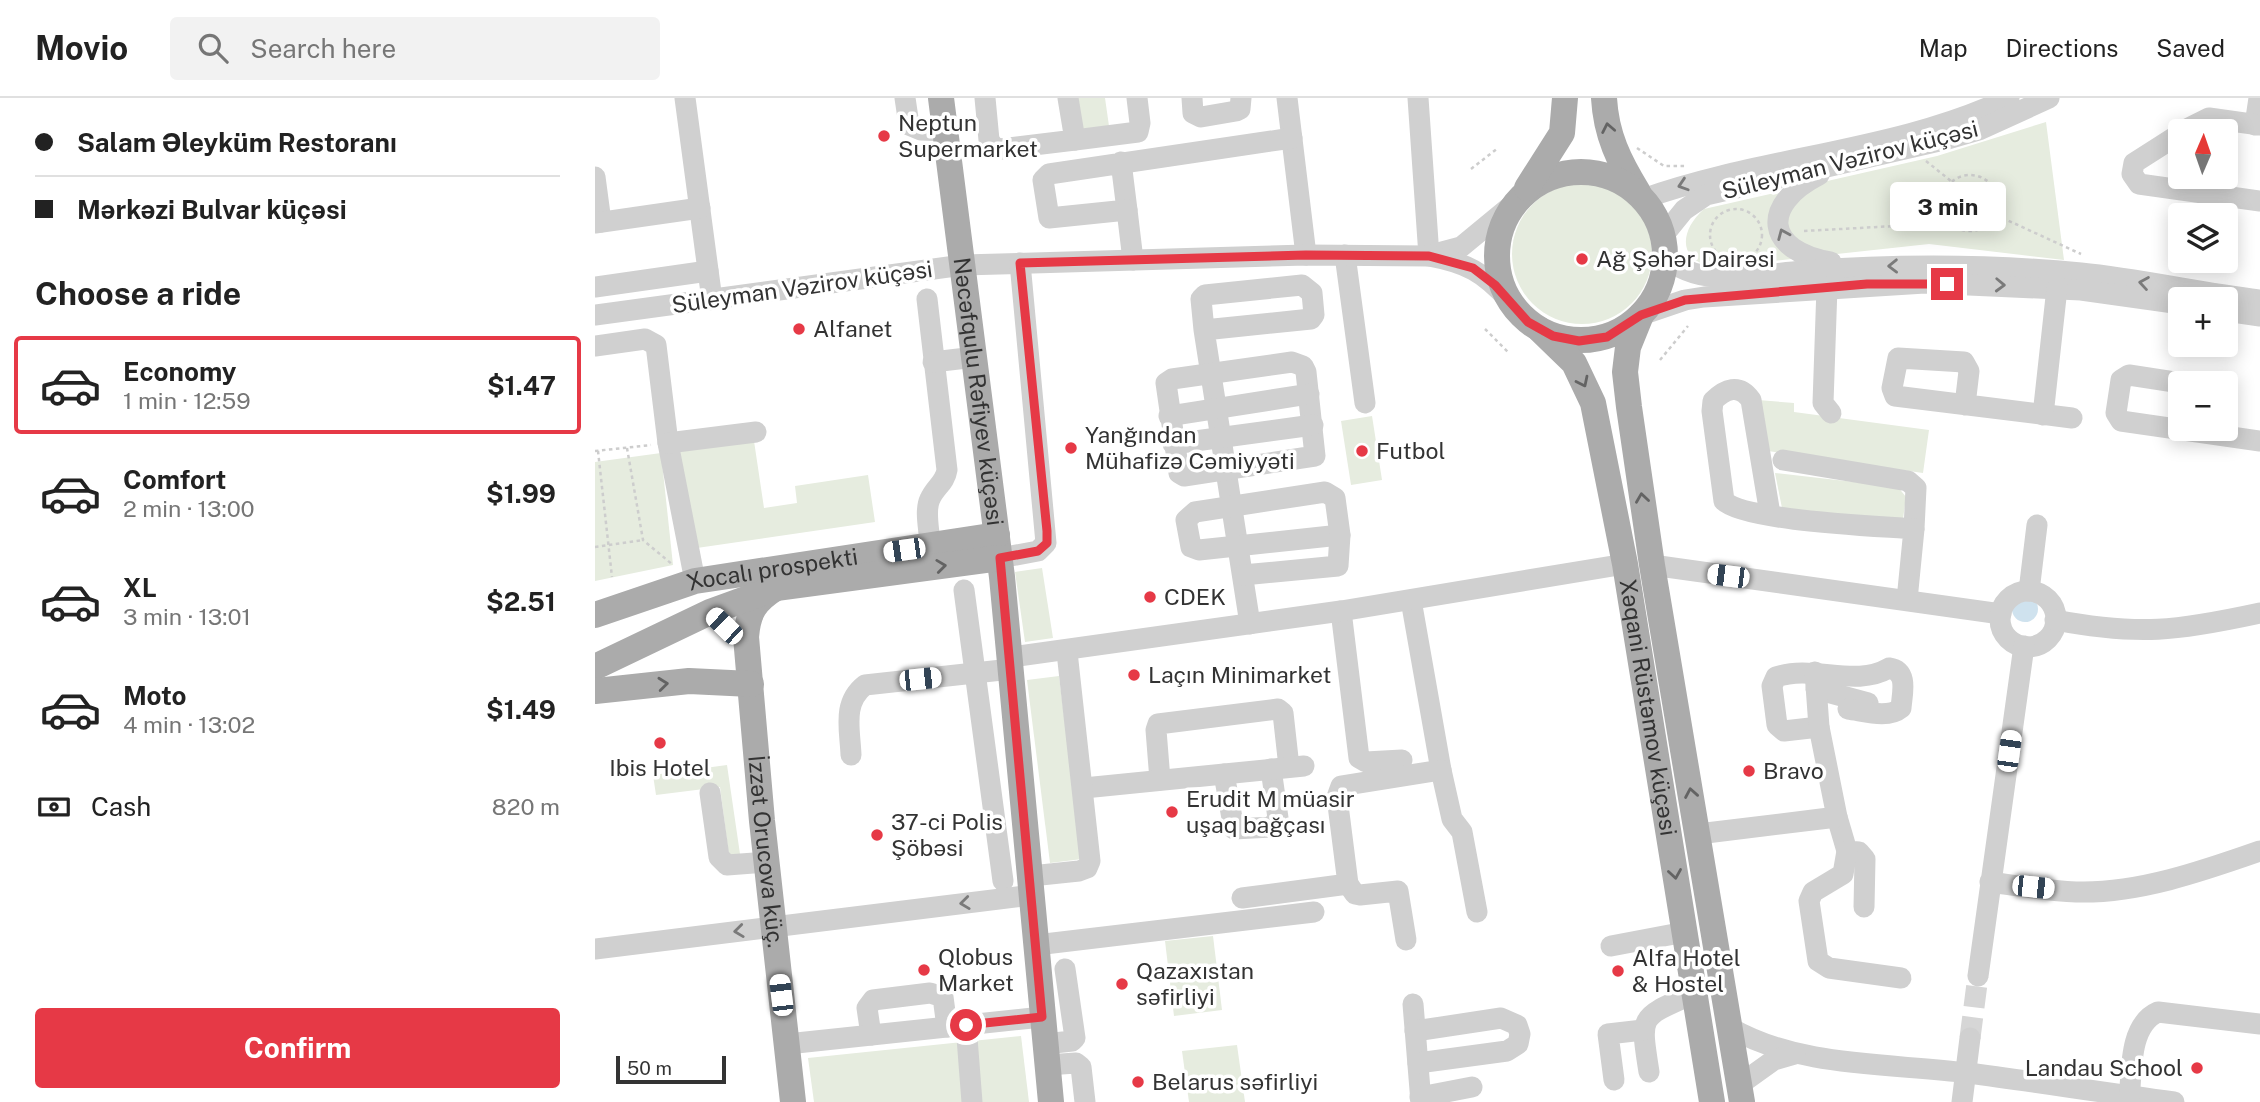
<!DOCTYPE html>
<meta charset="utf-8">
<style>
:root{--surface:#fff;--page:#f2f2f2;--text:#222;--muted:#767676;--line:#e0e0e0;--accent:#e63946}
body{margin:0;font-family:"Public Sans",sans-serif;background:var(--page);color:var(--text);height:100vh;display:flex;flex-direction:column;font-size:26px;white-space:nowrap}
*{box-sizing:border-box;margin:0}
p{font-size:23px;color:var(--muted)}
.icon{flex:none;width:38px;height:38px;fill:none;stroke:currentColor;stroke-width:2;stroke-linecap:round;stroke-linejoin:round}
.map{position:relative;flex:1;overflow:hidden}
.drawer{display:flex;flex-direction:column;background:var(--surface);width:595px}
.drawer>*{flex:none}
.top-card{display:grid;align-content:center;height:154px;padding:0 35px;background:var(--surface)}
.needle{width:46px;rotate:2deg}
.controls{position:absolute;left:1573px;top:21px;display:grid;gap:14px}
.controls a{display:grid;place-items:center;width:70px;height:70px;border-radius:7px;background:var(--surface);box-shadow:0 4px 18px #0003;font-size:35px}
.scale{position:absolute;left:21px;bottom:18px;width:110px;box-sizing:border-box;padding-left:7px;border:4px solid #333;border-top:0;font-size:19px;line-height:24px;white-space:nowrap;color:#333;-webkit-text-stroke:5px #fff;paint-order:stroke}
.end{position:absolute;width:32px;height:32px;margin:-16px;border:9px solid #e63946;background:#fff;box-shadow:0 0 0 4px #fff}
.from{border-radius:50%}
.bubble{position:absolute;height:49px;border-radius:7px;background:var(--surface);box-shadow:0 4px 18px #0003;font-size:23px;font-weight:700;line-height:49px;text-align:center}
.car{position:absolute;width:21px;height:42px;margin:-21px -10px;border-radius:9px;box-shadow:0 0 5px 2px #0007;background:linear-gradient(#fff 24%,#345 0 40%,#fff 0 76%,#345 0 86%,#fff 0)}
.top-card b{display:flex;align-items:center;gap:24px;height:66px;font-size:26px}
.top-card b+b{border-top:2px solid var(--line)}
.top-card i{width:18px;height:18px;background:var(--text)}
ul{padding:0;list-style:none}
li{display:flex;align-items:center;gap:21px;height:98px;margin:0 14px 10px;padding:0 21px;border:4px solid transparent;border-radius:7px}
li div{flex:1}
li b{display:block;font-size:26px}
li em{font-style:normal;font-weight:700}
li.active{border-color:var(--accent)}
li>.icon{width:63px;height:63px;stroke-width:1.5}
h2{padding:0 35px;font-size:32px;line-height:84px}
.pay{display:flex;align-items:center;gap:18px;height:77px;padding:0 35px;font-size:26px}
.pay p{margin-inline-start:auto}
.action{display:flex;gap:14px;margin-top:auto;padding:14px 35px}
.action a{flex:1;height:80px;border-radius:7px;background:var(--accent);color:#fff;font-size:28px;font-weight:700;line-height:80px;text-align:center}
header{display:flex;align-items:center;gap:42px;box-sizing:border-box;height:98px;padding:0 35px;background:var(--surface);border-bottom:2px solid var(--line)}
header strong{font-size:33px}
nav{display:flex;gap:38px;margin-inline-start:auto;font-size:24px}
.search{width:490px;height:63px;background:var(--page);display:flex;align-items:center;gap:18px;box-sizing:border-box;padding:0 24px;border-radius:7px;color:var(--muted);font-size:26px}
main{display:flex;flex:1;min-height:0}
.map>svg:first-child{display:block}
.green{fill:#e6ecdf}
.water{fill:#cfe2ee}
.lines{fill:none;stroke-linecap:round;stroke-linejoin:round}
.minor-tunnel{stroke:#d6d6d6;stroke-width:21;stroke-dasharray:21 10;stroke-linecap:butt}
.path{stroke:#cdcdcd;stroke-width:2.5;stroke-dasharray:3.5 3.5;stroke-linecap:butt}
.minor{stroke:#d0d0d0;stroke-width:21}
.major{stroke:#ababab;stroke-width:26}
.oneway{stroke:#636363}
.oneway2{stroke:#7a7a7a}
.route{stroke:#e63946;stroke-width:9}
.poi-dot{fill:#e63946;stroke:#fff;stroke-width:2.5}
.labels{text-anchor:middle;stroke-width:7;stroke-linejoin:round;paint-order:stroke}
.poi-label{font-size:23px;fill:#333;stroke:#fff;text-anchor:start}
.street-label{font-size:23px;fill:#333;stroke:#fff}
</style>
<header>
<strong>Movio</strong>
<div class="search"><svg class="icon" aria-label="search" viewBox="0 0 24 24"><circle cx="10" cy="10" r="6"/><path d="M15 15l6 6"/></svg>Search here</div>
<nav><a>Map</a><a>Directions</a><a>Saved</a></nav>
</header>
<main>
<section class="drawer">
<div class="top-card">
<b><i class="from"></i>Salam Əleyküm Restoranı</b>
<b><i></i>Mərkəzi Bulvar küçəsi</b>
</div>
<h2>Choose a ride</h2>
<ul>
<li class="active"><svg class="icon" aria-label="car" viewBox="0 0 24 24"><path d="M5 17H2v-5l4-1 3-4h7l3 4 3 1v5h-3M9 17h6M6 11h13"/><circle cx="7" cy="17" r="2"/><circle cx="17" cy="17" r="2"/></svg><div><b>Economy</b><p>1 min · 12:59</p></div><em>$1.47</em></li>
<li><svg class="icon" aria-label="car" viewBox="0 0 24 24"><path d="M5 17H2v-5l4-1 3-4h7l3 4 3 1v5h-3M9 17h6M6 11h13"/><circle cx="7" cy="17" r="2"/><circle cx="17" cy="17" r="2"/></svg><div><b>Comfort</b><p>2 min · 13:00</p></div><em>$1.99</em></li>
<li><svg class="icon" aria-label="car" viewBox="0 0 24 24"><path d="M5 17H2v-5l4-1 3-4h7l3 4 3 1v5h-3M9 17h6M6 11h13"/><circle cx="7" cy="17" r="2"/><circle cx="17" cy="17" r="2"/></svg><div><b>XL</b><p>3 min · 13:01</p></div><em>$2.51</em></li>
<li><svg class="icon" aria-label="car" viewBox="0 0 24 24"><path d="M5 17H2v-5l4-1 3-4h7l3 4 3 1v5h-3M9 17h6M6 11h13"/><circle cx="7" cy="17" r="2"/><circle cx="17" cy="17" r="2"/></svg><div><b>Moto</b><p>4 min · 13:02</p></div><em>$1.49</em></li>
</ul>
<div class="pay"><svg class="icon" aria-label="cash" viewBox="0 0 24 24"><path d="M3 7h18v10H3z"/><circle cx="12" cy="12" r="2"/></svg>Cash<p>820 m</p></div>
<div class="action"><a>Confirm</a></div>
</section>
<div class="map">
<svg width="1665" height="1004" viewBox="0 0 1665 1004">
<rect width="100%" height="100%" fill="#fff"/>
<g class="green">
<polygon points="470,0 510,0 515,35 475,40"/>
<path d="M1451 24 1469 162 1334 146 1122 169C1083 165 1083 134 1109 111L1342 58Z"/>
<circle cx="987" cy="156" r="70"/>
<polygon points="1163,302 1199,305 1199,314 1334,332 1328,375 1173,353"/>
<polygon points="777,318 787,382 756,387 746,323"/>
<polygon points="159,343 169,410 202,405 200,388 273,377 280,424 95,451 81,354"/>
<polygon points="66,355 78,467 0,483 0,364"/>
<polygon points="1180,375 1303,389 1311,399 1308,421 1298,426 1187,410"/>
<polygon points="447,470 458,540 430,544 420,474"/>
<polygon points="464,578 487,761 455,765 432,582"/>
<polygon points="132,667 145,756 134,758 125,689 61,697 58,677"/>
<polygon points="618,838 627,912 579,918 570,843"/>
<polygon points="426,938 434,1004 219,1004 213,960"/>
<polygon points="642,947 650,1004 594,1004 587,953"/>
</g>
<circle class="water" cx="1430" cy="511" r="13"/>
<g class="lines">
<polyline class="minor-tunnel" points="1375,940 1383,878"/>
<g class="path">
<polyline points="1042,50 1069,68 1090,68"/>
<polyline points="1331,63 1356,83"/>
<polyline points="876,71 903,50"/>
<circle cx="1375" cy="105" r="28"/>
<circle cx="1141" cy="137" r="26"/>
<polyline points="1401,117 1486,156"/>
<polyline points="1209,133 1355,125"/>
<polyline points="890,231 914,255"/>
<polyline points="1065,262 1093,228"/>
<polyline points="32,350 48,442 78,467"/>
<polyline points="0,353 56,347"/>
<polyline points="3,353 17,479"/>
<polyline points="0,449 48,442"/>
</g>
<g class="minor">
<polyline points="90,0 117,202"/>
<polyline points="310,0 314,27 326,32 351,33"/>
<polyline points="390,0 394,42 399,49 406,51 480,42 473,0"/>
<polyline points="597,0 598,15 606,19 641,13 645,11 646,0"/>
<polyline points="692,0 711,157"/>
<polyline points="823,0 834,158"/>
<polyline points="1660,27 1664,0"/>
<polyline points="1588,33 1614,20 1665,27"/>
<polyline points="1586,35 1539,65 1537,76 1544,86 1665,103"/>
<polyline points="480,42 543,34 545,25 542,0"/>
<polyline points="526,64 532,112 454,120 448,82 454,76 697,40"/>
<path d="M1224 77C1165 107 1170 153 1236 164"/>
<polyline points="0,79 6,124"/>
<path d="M1048 101C1164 59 1305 53 1414 0"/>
<polyline points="532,112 538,162"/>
<polyline points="0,125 105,110"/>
<polyline points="1068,138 1089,112 1111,97 1353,41 1384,32 1454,0"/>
<polyline points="750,157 770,305"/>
<polyline points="836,157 866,149 923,102"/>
<path d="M1070 159C1106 192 1164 176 1208 173 1301 166 1393 166 1486 175 1546 181 1605 195 1665 202"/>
<polyline points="0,189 113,173"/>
<polyline points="1232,189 1228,305 1236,315"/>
<path d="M332 201 352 372C350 385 340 389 335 401 329 413 335 434 335 448"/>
<polyline points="1631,213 1665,218"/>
<path d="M0 217 368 167 711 157 834 158C872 165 888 174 914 202"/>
<polyline points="1046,217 1090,202 1109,199 1330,185 1486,192 1586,206"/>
<polyline points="609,232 716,221 719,217 717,195 707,187 610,197 606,201 609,232 655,526"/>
<polyline points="0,248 50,241 61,247 73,345 100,483"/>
<polyline points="338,264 380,259"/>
<polygon points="697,264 708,268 711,274 720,358 589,378 584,375 571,285 577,281"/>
<polyline points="1586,285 1534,277 1526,282 1521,315 1526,323 1665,343"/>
<polyline points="1370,307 1374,273 1369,264 1303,260 1297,290 1300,298 1477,320"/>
<polyline points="1448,317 1462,190"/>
<polyline points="574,318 714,296"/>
<polyline points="73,345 161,334"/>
<polyline points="578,346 718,327"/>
<polyline points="1188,362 1313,383 1321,390 1319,431"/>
<polygon points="730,394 740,400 745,437 604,452 596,449 591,422 600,414"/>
<path d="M1175 416 1156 302C1144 285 1130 291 1118 303L1117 313 1129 403C1150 423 1283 428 1319 431L1312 502"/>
<polyline points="405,460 443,453 451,445 425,165"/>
<polyline points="1057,467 1406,516"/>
<polyline points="648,477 743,468 745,437"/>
<polyline points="369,492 408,783"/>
<polyline points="1434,493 1442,427"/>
<circle cx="1433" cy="521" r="28"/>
<polyline points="816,502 846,672 857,721 867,734 882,814"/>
<polyline points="746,513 764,660 771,664 807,662"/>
<path d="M1460 522C1544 538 1582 533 1665 515"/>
<polyline points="416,559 746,513 1030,466"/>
<polyline points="1221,591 1273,605"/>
<path d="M1224 629 1189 633 1182 627 1177 588 1181 579C1218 566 1260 590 1294 570 1314 573 1307 596 1306 610 1293 621 1269 613 1253 611"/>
<path d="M256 657C255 631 247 605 270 587L416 571"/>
<polyline points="629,676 639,731 677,729 683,720 676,671"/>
<polyline points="565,682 561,632 563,626 683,611 688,615 694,669"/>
<polyline points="489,690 709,668"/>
<polyline points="115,695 124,759 132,767 172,764"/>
<polyline points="1242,719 1252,753 1264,754 1270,761 1269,809"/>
<polyline points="1103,736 1242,719 1224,629 1220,574"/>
<polyline points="1252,753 1248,776 1218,794 1214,803 1223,863 1234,870 1306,880"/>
<polyline points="436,778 484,773 492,770 495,763 472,554"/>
<path d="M1395 784C1423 788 1452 793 1481 794 1542 796 1608 773 1665 753"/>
<polyline points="753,786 760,796 765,797 803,793 811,842"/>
<polyline points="647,800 753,786 742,699 746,688 846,672"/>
<polyline points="441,847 719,814"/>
<polyline points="1016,848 1090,834"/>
<polyline points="0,851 437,797"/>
<polyline points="1383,878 1429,548"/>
<polyline points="818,906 826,1004"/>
<polyline points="371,927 377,1004"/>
<path d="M1134 929C1204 970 1294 965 1373 975 1442 984 1510 995 1579 1004"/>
<polyline points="820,933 906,920 922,927 925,936 923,946 912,953 823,965"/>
<polyline points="276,937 272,910 278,902 335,895 348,899 352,929"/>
<polyline points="192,946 447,919"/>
<polyline points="450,946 477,943 480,940 470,871"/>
<polyline points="452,967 481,965 486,969 490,1004"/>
<path d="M1054 974C1045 916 1044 920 1098 896"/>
<polyline points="1019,982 1013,936 1048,932"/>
<polyline points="1144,987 1179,962 1200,956"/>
<polyline points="825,999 877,989"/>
<polyline points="1367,1004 1375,940"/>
<path d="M1534 1004C1537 976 1533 927 1563 914L1665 926"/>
</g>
<g class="major">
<path id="s1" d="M346 0 407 479 456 1004"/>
<path d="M1009 0C1011 37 1024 63 1043 94"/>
<circle cx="986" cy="158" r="84"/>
<polyline points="932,90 967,35 970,0"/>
<polyline points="1046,217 1033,249 1030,274 1034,309 1057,467 1147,1004"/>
<path id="s2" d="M945 232 979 265 998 305 1030 466 1117 1004"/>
<path id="s3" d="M181 490C160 503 153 514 151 539L167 723 198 1004"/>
<path id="s4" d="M0 517 100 483 402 437"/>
<polyline points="0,569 115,514 181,490 405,460"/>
<polyline points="0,593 94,583 156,586"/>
</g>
</g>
<defs><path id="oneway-chevron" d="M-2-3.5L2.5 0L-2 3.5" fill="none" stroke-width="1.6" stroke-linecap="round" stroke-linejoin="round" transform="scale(1.75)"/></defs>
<g class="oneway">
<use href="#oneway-chevron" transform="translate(1013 30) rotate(-101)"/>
<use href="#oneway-chevron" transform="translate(988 284) rotate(64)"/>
<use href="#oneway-chevron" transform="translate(1047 400) rotate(-98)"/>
<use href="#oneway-chevron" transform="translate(346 468) rotate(-7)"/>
<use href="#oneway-chevron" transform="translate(68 586) rotate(-6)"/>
<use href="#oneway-chevron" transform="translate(1096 695) rotate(-100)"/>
<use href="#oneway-chevron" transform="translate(1080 776) rotate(81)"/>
</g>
<g class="oneway2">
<use href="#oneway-chevron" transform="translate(1088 87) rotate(162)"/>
<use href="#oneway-chevron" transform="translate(1188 136) rotate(-113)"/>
<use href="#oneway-chevron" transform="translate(1298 168) rotate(179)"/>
<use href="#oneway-chevron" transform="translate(1549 185) rotate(-171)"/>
<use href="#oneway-chevron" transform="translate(1405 187) rotate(2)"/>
<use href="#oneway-chevron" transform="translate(370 805) rotate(173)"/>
<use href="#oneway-chevron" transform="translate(144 833) rotate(173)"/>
</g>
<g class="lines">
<polyline class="route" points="371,927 447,919 405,460 443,453 452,445 452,433 425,165 711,157 834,158 878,170 900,187 933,224 958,238 984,243 1012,239 1046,217 1090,202 1272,186 1352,186"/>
</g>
<g class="poi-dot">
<circle cx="289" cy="38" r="7"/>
<circle cx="987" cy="161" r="7"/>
<circle cx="204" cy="231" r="7"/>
<circle cx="476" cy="350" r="7"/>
<circle cx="767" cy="353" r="7"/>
<circle cx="555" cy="499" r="7"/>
<circle cx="539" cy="577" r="7"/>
<circle cx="65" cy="645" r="7"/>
<circle cx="1154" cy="673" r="7"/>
<circle cx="577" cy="714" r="7"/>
<circle cx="282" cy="737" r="7"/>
<circle cx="329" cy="872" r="7"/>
<circle cx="1023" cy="873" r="7"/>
<circle cx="527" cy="886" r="7"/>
<circle cx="1602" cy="970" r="7"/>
<circle cx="543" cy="984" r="7"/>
</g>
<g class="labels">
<g class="poi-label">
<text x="303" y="33">Neptun<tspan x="303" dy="26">Supermarket</tspan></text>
<text x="1001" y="169">Ağ Şəhər Dairəsi</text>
<text x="218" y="239">Alfanet</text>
<text x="490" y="345">Yanğından<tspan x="490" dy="26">Mühafizə Cəmiyyəti</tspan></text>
<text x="781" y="361">Futbol</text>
<text x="569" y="507">CDEK</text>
<text x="553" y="585">Laçın Minimarket</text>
<text x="65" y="678" text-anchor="middle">Ibis Hotel</text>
<text x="1168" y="681">Bravo</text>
<text x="591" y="709">Erudit M müasir<tspan x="591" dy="26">uşaq bağçası</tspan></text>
<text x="296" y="732">37-ci Polis<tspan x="296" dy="26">Şöbəsi</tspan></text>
<text x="343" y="867">Qlobus<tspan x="343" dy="26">Market</tspan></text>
<text x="1037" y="868">Alfa Hotel<tspan x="1037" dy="26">&amp; Hostel</tspan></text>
<text x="541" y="881">Qazaxıstan<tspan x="541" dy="26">səfirliyi</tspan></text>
<text x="1588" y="978" text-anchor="end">Landau School</text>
<text x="557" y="992">Belarus səfirliyi</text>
</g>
<g class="street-label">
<text transform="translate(1255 62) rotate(-14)" y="8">Süleyman Vəzirov küçəsi</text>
<text transform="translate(207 189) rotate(-8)" y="8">Süleyman Vəzirov küçəsi</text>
<text dy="8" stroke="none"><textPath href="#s1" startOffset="296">Nəcəfqulu Rəfiyev küçəsi</textPath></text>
<text dy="8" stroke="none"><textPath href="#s4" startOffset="184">Xocalı prospekti</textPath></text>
<text dy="8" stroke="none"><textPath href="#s2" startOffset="401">Xəqani Rüstəmov küçəsi</textPath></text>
<text dy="8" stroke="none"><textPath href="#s3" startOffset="276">İzzət Orucova küç.</textPath></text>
</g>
</g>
</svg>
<div class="controls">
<a><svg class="needle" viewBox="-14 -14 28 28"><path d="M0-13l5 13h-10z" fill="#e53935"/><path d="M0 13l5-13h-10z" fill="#767676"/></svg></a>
<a><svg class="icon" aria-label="layers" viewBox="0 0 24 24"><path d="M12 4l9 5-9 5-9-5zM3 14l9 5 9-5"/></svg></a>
<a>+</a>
<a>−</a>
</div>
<div class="scale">50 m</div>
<i class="end from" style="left:371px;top:927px"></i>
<i class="end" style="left:1352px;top:186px"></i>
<div class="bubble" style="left:1295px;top:84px;width:116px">3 min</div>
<i class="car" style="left:309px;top:452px;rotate:262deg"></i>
<i class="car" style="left:1133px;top:478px;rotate:277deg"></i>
<i class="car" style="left:129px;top:528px;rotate:314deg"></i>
<i class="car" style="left:325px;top:581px;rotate:84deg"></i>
<i class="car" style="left:1414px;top:653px;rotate:8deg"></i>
<i class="car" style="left:1438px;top:789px;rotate:96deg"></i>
<i class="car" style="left:186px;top:897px;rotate:353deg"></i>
</div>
</main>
